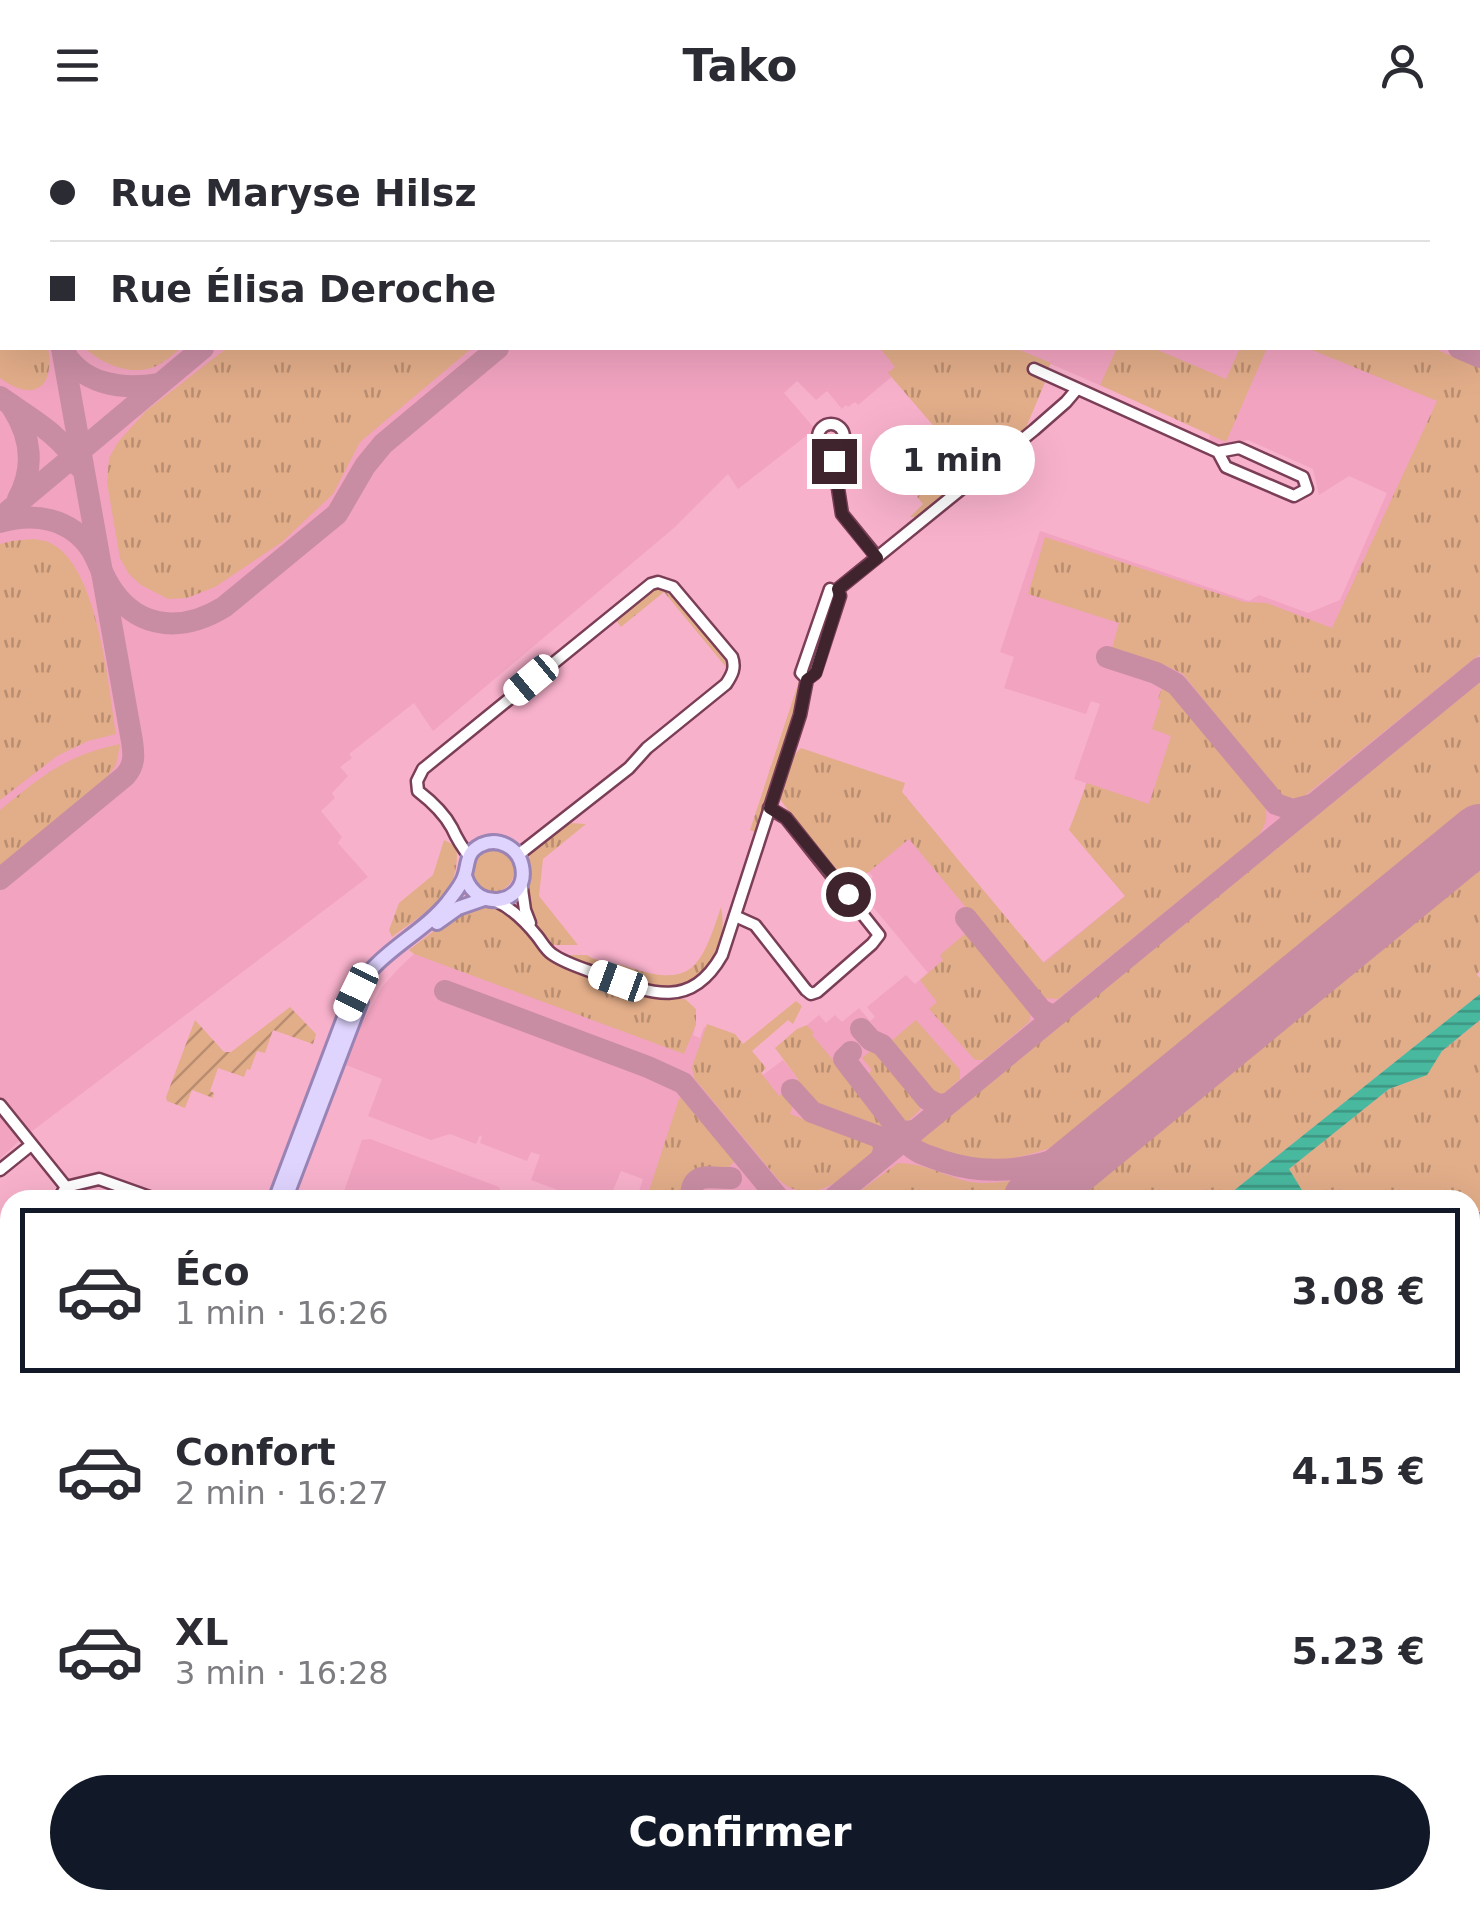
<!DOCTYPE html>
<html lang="fr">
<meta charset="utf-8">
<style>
:root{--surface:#fff;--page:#f2f2f3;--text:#2b2b33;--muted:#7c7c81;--line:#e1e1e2;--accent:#111827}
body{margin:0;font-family:"DejaVu Sans",sans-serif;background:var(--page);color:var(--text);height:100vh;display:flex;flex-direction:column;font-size:38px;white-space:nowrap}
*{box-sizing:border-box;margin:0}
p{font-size:32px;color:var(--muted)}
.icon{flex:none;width:55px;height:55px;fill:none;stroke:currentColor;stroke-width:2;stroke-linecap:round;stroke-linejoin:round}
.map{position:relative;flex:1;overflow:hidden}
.sheet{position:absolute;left:0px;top:1060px;width:1480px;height:720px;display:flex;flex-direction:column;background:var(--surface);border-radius:30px 30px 0 0;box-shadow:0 10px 40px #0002}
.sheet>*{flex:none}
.guide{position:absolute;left:0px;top:0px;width:1480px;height:220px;box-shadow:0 10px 40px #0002;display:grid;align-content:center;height:220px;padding:0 50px;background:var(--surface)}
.end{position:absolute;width:45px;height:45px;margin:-22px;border:12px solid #3f242e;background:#fff;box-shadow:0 0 0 5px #fff}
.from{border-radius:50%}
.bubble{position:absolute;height:70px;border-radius:35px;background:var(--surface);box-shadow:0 10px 40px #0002;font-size:32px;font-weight:700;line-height:70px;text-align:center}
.car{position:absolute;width:30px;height:60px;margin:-30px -15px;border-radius:12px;box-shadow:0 0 8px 2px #0007;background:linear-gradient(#fff 24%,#345 0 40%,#fff 0 76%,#345 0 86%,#fff 0)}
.guide b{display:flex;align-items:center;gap:35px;height:95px;font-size:38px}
.guide b+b{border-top:2px solid var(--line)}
.guide i{width:25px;height:25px;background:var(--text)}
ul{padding:18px 0 0;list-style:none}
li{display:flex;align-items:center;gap:30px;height:165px;margin:0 20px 15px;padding:0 30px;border:5px solid transparent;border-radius:0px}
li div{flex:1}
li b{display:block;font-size:38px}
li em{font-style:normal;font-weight:700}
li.current{border-color:var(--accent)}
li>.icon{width:90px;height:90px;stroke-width:1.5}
.action{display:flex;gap:20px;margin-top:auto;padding:20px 50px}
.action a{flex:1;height:115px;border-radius:60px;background:var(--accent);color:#fff;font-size:40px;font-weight:700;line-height:115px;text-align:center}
header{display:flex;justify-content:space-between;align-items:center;height:130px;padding:0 50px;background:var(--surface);font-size:45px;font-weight:700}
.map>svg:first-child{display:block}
.built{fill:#f1a3c0}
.industrial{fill:url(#industrial-grid)}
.grass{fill:url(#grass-tufts)}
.forest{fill:url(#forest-crowns)}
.garden{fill:url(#garden-furrows)}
.water{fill:url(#water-rules)}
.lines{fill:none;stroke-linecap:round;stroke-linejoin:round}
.stream{stroke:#48b89e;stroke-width:2.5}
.taxiway{stroke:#c98da3;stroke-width:22}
.runway{stroke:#c98da3;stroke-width:58}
.minor-casing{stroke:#7a3e56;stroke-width:15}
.major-casing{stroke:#9984b5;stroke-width:18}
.highway-casing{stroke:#9984b5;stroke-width:20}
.minor{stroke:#fff;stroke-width:10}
.major{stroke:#dfd4fe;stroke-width:12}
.highway{stroke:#c9b7fe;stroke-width:15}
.tram{stroke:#9a697b;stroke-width:2.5}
.highway-bridge-casing{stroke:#9984b5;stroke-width:20;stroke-linecap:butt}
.highway-bridge{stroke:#c9b7fe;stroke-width:15}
.route{stroke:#3f242e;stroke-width:12}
</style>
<header><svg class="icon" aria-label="menu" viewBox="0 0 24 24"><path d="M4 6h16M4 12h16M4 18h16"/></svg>Tako<svg class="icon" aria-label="person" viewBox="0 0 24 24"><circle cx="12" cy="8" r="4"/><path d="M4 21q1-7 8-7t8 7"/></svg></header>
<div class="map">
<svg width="1480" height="1780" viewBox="0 0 1480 1780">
<defs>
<pattern id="industrial-grid" width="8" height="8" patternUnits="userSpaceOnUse" patternTransform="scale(2.5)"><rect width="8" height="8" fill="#f1a3c0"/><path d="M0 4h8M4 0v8" fill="none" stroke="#c5859c"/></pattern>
<pattern id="grass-tufts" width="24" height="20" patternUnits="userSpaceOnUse" patternTransform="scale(2.5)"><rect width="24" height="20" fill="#e2ad89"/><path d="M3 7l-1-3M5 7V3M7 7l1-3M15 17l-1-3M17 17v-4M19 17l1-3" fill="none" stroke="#b98d70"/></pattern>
<pattern id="forest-crowns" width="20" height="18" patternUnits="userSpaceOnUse" patternTransform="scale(2.5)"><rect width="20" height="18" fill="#c17c4a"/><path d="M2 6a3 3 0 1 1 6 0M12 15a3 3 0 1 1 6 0" fill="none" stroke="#9e653e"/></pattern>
<pattern id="garden-furrows" width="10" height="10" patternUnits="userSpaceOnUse" patternTransform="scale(2.5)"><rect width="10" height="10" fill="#e2ad89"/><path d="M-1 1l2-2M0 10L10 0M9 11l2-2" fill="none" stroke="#b98d70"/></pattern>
<pattern id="water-rules" width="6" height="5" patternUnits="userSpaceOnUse" patternTransform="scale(2.5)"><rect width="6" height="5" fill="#48b89e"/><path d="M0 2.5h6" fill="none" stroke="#3d9581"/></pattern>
</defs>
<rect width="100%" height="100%" fill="#f8b1cb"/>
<g class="built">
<polygon points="0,0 1360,0 1361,2 2,2 2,218 926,218 858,275 855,272 848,277 846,275 842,279 827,261 816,270 797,251 784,263 815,299 738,359 728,344 675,397 433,601 414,573 349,624 352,628 340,637 348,646 332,663 335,668 321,681 342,707 338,713 368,747 19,1011 0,1029"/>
<polygon points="1480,145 1480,832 1193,1070 636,1070 643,1049 621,1041 609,1070 584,1070 531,1050 540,1025 531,1022 527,1031 480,1013 482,1007 480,1005 476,1014 450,1004 431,1010 368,986 382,949 346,935 361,896 382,857 399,838 414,824 448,800 696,894 693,905 700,908 704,897 731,906 763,945 783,930 798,949 813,903 807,895 819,885 826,893 835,885 842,892 859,878 870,891 875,887 867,877 906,845 915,854 928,843 859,760 873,747 843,711 901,661 1042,833 1125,766 1072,699 1086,653 1074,649 1100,574 1091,571 1086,584 1004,558 1014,527 1000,522 1040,401 1249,471 1259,465 1308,483 1340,470 1387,363 1349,346 1319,365 1313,339 1248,310 1226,315 1209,312 1210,303 1014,218 1478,218 1478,147"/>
<polygon points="370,1009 499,1057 501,1064 499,1070 341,1070 362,1010"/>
<polygon points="1470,1202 1480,1204 1480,1573 1470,1582"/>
<polygon points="529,1770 854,1770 858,1780 530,1780"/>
<polygon points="894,1770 1084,1770 1072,1780 898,1780"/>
</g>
<polygon class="industrial" points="1084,1770 1229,1770 1236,1779 1072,1780"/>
<g class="grass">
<polygon points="161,0 447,0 444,2 158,2"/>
<polygon points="505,0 836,0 835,2 503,2"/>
<polygon points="991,0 1360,0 1361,2 997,2"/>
<path d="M2 128V218H48C55 258 34 273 0 248V130Z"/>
<path d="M85 218H181C172 225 164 233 154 237 130 246 102 234 85 218Z"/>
<polygon points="227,218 472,218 360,312 333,364 282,412 215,457 187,468 168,469 141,455 129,444 120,428 107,353 109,328 118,312 146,281"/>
<polygon points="880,218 1015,218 1051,233 1048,239 1035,234 1030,243 1046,250 1025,300 917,387 910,387 923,374 917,367 923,361 913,348 950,315 888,243 895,237"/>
<polygon points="1117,218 1153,218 1226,249 1240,218 1267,218 1226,312 1100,255"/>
<polygon points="1307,218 1433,218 1480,238 1480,524 1302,668 1285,668 1277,662 1183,544 1165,535 1112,518 1119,493 1028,464 1045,407 1244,472 1267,473 1332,498 1437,271"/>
<path d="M33 409C38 410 43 410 48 412 98 432 108 556 116 604L88 611 57 626 0 670V414L12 411Z"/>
<path d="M656 456C680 466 710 512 727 533L726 537 664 462 621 497 613 486Z"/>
<polygon points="799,551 799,566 757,703 750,700"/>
<path d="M1480 552V678L1077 1008C1052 1018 1024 1028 998 1030 974 1032 940 1022 920 1011Z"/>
<path d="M1163 555 1263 670C1269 686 1267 696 1256 708L1058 869 1041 868 909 709 854 754 842 752 779 668C785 651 788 629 801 618L905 653 902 662 1044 833 1125 766 1069 700 1087 653 1149 674 1171 606 1152 599 1161 571 1158 569Z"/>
<path d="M120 614 116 635 104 651 0 737V680C43 645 65 626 120 614Z"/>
<path d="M570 693 586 694 543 729 539 766 578 815H551C529 794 527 768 529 739 529 733 528 728 531 723 539 709 557 699 570 693Z"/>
<path d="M444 710 456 716C463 764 425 782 392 807L389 800 399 773 433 745Z"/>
<circle cx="493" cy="741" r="21"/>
<polygon points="1480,729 1480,840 1477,845 1480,848 1480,864 1222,1070 1063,1070"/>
<polygon points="473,776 505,780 551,831 649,867 685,869 696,879 696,894 684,924 414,824 409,820 452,787"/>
<path d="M721 777C725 797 722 812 712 829 681 883 605 842 564 825H587C596 832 612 832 625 836 693 860 701 837 721 777Z"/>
<polygon points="966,803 1031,883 1029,892 984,930 975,930 929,879 937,872 920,850 943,830 940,825"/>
<path d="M796 871 802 876 793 894 788 890 752 921 766 938 761 943 779 966 787 960 795 970 790 984 879 1017C849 1041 814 1084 777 1048L694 948 692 937 707 894 735 904 743 914Z"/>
<polygon points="916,890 960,940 960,949 943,964 934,963 889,913"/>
<polygon points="1480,890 1480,1081 1470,1082 1470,1070 1308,1070 1288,1039 1389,959 1426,945 1442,921"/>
<polygon points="807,895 814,903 812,905 889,997 884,998 805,968 794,954 798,949 775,918 797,899"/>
<polygon points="874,918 921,976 920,980 905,994 865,947 872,940 862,928"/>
<path d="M683 966 736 1031 722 1042C699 1037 685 1047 683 1070H646L679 969Z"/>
<path d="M898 1033C921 1033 940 1043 962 1050 983 1056 1006 1052 1028 1048L1001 1070H848Z"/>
<polygon points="10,1743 10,1770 82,1770 55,1780 0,1780 0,1746"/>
<polygon points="810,1770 870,1770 873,1780 797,1780"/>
</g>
<polygon class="forest" points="225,1770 287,1770 291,1780 212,1780 211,1777"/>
<polygon class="garden" points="290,877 316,904 313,914 273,900 265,923 257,921 250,940 247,939 244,947 218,938 210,961 214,963 213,968 192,960 185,978 167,971 166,967 195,890 224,922 231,922"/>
<polygon class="water" points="1480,864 1480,890 1442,921 1427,945 1389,959 1289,1039 1308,1070 1222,1070"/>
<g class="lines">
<polyline class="stream" points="522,1770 523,1780"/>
<g class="taxiway">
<polyline points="920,0 922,2"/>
<polyline points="966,0 971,2"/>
<polyline points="467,2 470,0"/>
<polyline points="856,2 859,0"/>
<polyline points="0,99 2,99"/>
<path d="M62 218C80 255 122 260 159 254"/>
<polyline points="1459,218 1480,227"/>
<path d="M0 267C29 288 61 304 79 336"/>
<path d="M12 277C31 306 35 338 18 369"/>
<polyline points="0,388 203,218"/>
<path d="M0 392C34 382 70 388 91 419 99 432 103 448 113 461 141 501 185 501 224 477L337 384 365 336 383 314 498 218"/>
<polyline points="1107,527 1156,543 1176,554 1276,674 1293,680 1312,675"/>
<path d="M0 749 125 646C135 635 134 625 132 611L62 218"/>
<polyline points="966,788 1041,880 1051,885 1057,884"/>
<polyline points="445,861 648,937 683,953 780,1070"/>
<polyline points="861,899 871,910 882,915 927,969 938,975 947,974"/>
<polyline points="851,922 844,929 898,999 905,1002 914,1001"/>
<polyline points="792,960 812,982 879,1007 885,1016 882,1027"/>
<path d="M910 1004 908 1014C917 1024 930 1026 942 1031 1005 1052 1064 1033 1119 999"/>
<path d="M691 1070C690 1039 711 1049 731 1048"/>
<polyline points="831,1070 1480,538"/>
</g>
<g class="runway">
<polyline points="94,2 97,0"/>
<polyline points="0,80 2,78"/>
<polyline points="1032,1070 1480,703"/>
</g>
<defs>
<g id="minor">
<polyline points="1034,239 1218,322 1226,337 1294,366 1307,359 1303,347 1239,318 1218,322"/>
<circle cx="831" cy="307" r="13"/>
<polyline points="832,320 842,384 877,427"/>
<polyline points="807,549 801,543 830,459"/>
<path d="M469 726C461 716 457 709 452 698 444 683 431 671 418 661L417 651 423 639 651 454 658 452 673 457 732 527C736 538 732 545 726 554L647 618 629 638 518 725"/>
<polyline points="521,752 525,780 530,793"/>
<path d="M496 771C513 779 525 791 537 806 542 812 545 819 552 824 566 834 585 839 601 845 651 864 691 880 722 825L800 585 807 549 815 543 840 466 838 459 1034 300 1066 272 1077 259"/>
<polyline points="735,786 755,795 806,860 811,864 817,862 872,814 879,805 786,688 769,678"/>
<polyline points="0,975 66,1057"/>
<polyline points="0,1040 31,1015"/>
<polyline points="66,1057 99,1049 158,1070"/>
<polyline points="58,1070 66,1057"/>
<polyline points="1470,1146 1480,1151"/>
<polyline points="0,1334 10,1347"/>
<polyline points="880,1770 882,1780"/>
<polyline points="1442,1770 1448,1780"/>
<polyline points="779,1780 791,1770"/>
<polyline points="793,1780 806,1770"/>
</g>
<g id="major">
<polyline points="437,793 458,778 484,769"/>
<path d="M275 1070 345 885C352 869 360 853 372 839 395 814 426 799 447 773 452 766 461 756 464 747 469 734 465 723 481 715 498 707 518 717 522 736 530 773 477 785 465 746"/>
<polyline points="285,1070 361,871"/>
<polyline points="1470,1593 1480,1585"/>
<polyline points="1470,1615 1480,1607"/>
<polyline points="0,1732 10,1705"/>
<polyline points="0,1741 10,1738"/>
<polyline points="179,1780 201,1770"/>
<polyline points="1248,1780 1260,1770"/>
<polyline points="1274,1780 1286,1770"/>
</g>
<g id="highway">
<polyline points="1470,1093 1480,1092"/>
<polyline points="1470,1112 1480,1111"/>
<polyline points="131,1780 155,1770"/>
</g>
</defs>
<use href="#minor" class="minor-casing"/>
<use href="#major" class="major-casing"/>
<use href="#highway" class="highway-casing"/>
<use href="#minor" class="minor"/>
<use href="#major" class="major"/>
<use href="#highway" class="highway"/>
<g class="tram">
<polyline points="1470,1606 1480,1598"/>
<polyline points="1263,1780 1275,1770"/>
</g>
<defs>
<polyline id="highway-bridge" points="74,1780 104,1770"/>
</defs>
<use href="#highway-bridge" class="highway-bridge-casing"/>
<use href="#highway-bridge" class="highway-bridge"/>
</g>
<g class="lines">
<polyline class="route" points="834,331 842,384 877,428 838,459 840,466 816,543 807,550 800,585 770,678 786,688 848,764"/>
</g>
</svg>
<i class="end from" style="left:848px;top:764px"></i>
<i class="end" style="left:834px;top:331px"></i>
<div class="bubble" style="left:870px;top:295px;width:165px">1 min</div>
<i class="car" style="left:531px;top:550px;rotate:230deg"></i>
<i class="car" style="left:618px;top:851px;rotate:290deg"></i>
<i class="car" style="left:356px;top:862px;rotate:206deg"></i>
<div class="guide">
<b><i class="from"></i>Rue Maryse Hilsz</b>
<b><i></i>Rue Élisa Deroche</b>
</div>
<section class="sheet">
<ul>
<li class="current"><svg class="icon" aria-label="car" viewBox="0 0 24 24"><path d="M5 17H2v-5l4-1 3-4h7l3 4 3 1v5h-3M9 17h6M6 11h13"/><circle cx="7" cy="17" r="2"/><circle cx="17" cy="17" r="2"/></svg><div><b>Éco</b><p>1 min · 16:26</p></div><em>3.08 €</em></li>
<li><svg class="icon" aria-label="car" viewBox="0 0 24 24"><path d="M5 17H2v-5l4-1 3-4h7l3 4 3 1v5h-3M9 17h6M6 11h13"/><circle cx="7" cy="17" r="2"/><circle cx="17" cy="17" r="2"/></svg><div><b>Confort</b><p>2 min · 16:27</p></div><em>4.15 €</em></li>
<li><svg class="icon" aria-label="car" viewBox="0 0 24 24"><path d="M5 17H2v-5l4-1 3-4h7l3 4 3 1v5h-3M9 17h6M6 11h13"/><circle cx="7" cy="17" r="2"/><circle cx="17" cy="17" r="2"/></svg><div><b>XL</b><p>3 min · 16:28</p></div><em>5.23 €</em></li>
</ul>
<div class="action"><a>Confirmer</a></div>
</section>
</div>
